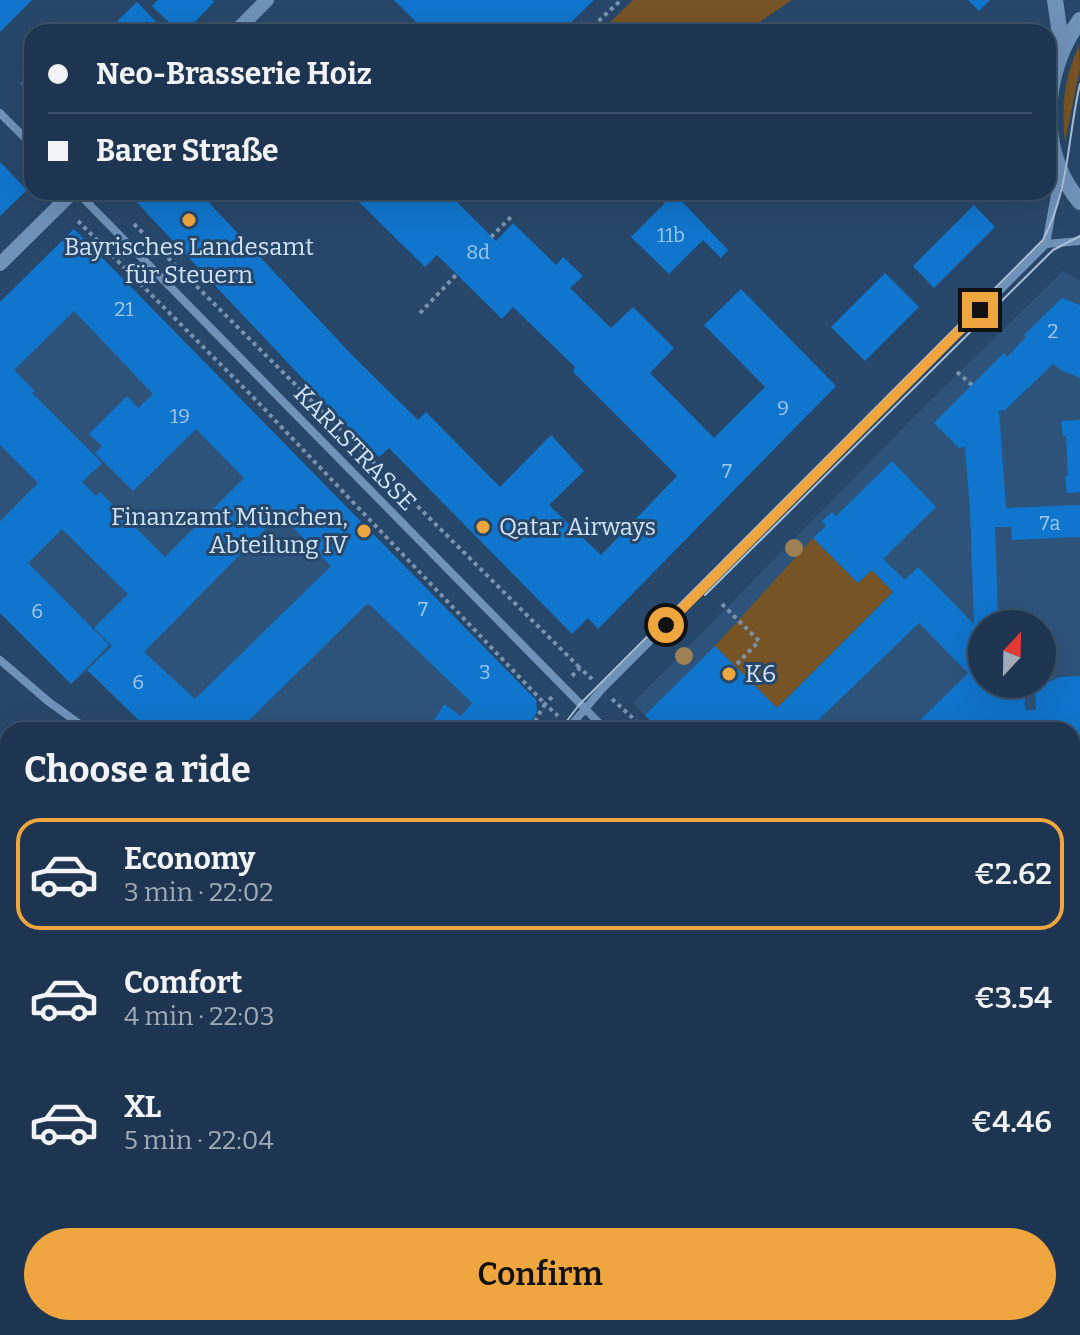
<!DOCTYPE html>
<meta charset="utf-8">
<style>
:root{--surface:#1d3550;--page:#253d57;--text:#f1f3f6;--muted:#a0abb7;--line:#3b5067;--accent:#f0a63e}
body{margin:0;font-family:Bitter,serif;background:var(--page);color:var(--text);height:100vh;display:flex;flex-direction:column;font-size:30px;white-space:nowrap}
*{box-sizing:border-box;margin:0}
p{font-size:26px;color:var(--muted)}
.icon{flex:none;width:44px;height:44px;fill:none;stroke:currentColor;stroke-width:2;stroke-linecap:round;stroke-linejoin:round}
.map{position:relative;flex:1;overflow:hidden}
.side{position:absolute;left:0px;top:722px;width:1080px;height:614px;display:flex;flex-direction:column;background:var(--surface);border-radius:24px 24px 0 0;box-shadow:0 8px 32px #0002,0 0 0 2px var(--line)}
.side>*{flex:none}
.banner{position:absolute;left:24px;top:24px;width:1032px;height:176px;border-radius:24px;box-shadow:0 8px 32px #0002,0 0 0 2px var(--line);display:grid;align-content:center;height:176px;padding:0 24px;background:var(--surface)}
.needle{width:52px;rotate:22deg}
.tools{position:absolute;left:968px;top:610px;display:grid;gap:16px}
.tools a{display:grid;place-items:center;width:88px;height:88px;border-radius:50%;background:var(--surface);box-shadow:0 8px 32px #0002,0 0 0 2px var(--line);font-size:40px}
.end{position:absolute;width:36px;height:36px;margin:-18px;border:10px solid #f0a63e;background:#111;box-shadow:0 0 0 4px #111}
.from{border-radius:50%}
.banner b{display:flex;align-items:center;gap:28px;height:76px;font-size:30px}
.banner b+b{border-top:2px solid var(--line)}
.banner i{width:20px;height:20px;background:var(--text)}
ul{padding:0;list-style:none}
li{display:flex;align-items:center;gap:24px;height:112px;margin:0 16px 12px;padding:0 8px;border:4px solid transparent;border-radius:24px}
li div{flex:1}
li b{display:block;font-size:30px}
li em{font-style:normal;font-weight:600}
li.current{border-color:var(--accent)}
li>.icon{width:72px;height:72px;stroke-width:1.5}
h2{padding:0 24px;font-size:36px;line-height:96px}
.primary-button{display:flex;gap:16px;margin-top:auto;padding:16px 24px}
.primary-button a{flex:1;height:92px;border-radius:48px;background:var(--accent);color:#111;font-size:32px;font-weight:600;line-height:92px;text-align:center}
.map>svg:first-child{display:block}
.built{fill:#2e537a;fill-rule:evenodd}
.green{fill:#775425}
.water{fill:#1e300c;stroke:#546653;stroke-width:2}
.building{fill:#1075cc;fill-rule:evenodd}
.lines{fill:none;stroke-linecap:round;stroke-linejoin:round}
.path{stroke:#7993af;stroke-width:4;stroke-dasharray:4 4;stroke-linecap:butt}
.minor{stroke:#6f92b9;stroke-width:8}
.tertiary{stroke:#6f92b9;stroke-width:14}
.secondary{stroke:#6f92b9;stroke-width:16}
.tram{stroke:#a9bfd8;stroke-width:2}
.tree{fill:#9d8155}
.route{stroke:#f0a63e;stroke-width:10}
.poi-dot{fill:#f0a63e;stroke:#27476a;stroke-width:3}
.labels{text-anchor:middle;stroke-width:6;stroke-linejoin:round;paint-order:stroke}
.number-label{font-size:20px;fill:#a1c8ee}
.poi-label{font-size:24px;fill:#d1e4f9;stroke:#27476a;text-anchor:start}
.street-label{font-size:24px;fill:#d1e4f9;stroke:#27476a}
</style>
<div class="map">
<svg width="1080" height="1335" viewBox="0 0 1080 1335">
<rect width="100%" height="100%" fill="#27476a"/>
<g class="built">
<polygon points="74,229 536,700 537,712 526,730 149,730 88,671 71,684 0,613 0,302"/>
<path d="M1063 271 1080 281V896L1072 897V730H659L633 703 921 410ZM982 624H1042V684H982Z"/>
<polygon points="161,1328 354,1328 341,1335 164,1335"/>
</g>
<g class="green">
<polygon points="633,0 792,0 745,32 600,32"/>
<path d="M1079 46 1080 68 1065 142C1061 106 1064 78 1079 46Z"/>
<polygon points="813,538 858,583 872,570 893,592 777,708 715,646"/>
<polygon points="0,1212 8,1215 8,1278 0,1281"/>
<polygon points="1072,1214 1080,1214 1080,1335 679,1335 679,1328 1072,1328"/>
</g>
<polygon class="water" points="706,1328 757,1328 759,1335 706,1335"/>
<g class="building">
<polygon points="0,0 32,0 0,32"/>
<polygon points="158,0 212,0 214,2 185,32 179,32 152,6"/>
<polygon points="394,0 594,0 561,32 426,32"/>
<polygon points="968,0 990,0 979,11"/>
<polygon points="137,2 166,32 106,32"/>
<polygon points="32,71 32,96 20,83"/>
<polygon points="0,162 27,190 0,216"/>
<polygon points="127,192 199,192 351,354 418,420 426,412 500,487 551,435 584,471 549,505 601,555 677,476 573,372 575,367 513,307 502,319 437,255 425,267 359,202 369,192 447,192 496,241 513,223 556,265 563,257 583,276 570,288 611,328 633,307 674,348 650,373 714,438 765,387 704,325 741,289 836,386 598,629 588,618 572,634 389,448 379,457 353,432"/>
<polygon points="581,192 597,192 589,200"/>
<polygon points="655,192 674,193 728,250 721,258 703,240 669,274 631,237 665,203"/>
<polygon points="974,205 995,227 934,288 913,266"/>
<path d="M74 229 536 700 537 712 526 730H428L444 704 461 716 472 703 368 603 239 730H149L87 670 112 646 94 628 128 594 62 529 28 563 109 645 71 684 0 613V521L38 483 0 445V302ZM74 311 153 394 138 408 127 396 89 434 102 446 95 453 133 491 196 429 244 478 165 557 100 492 96 496 82 482 102 463 32 393 35 391 14 370ZM280 514 331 566 195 699 144 652Z"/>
<polygon points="885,273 919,307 865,361 831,327"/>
<polygon points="1062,298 1080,305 1080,378 1061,370 1053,364 1005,410 999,411 1006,508 1080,505 1080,537 1012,540 1011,527 995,527 998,614 1003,614 1003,624 982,624 982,684 1024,684 1025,710 1036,710 1035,692 1042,685 1060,677 1080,676 1080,755 1072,756 1072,730 983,730 982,722 974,730 910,730 968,673 919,623 808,730 659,730 645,715 715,646 777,708 893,592 872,570 858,583 813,538 826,526 822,521 832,512 836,516 892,461 936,507 883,559 905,580 918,567 974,624 970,510 965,447 959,448 934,423 1004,353 1007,357 1026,337 1024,335"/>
<polygon points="1080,420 1080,492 1067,493 1065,476 1068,476 1066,436 1063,436 1061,421"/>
<polygon points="1072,834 1080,834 1080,896 1072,897"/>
<rect x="1072" y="981" width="8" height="167"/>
<polygon points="7,1045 8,1045 8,1189 0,1187 0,1072"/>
<polygon points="161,1328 311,1328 310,1335 172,1335 168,1331 164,1334"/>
<polygon points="362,1328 400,1328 388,1335 363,1335"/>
</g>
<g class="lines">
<g class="path">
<polyline points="587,32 621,0"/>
<polyline points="78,221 252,396 545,704 530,730"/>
<polyline points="134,224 580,668"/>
<polyline points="491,237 512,216"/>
<polyline points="420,313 456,275"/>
<polyline points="957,372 972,385"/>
<polyline points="722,604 759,641 735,666"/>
<polyline points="572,676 580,668 592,679"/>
<polyline points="552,697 545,704 558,716"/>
<polyline points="612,699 646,730"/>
<polyline points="0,1203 8,1206"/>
<polyline points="1072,1228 1080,1228"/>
<polyline points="1072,1272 1080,1271"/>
<polyline points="0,1288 8,1285"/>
<polyline points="345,1328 354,1335"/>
<polyline points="560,1328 562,1335"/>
<polyline points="660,1328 660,1335"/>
<polyline points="114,1335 119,1328"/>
<polyline points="690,1335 690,1328"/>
<polyline points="874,1335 877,1328"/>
</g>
<g class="minor">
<polyline points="0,113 32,145"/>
<polyline points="77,192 606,730"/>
<polyline points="1046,244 1080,241"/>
<polyline points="0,660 49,702 88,730"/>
<polyline points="567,730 602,689 1046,244 1059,173"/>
<polyline points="1072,946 1080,946"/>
<polyline points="593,1328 594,1335"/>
<polyline points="630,1328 631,1335"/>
<polyline points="93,1335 97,1328"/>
</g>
<g class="tertiary">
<polyline points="235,32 267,0"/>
<polyline points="0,264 73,192"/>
<polyline points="0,761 8,827"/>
<polyline points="0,966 8,909"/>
</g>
<g class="secondary">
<polyline points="1055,0 1062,48"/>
<path d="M1080 20C1041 73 1037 151 1080 202"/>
<polyline points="1072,1196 1080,1196"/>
<polyline points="0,1327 17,1335"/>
<polyline points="521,1335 536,1328"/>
</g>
<g class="tram">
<polyline points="705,595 1053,250 1080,236"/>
<path d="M560 730 579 705 1043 240C1070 188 1067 139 1080 84"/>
<polyline points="0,1321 8,1316"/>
</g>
</g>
<g class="tree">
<circle cx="794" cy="548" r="9"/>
<circle cx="684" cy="656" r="9"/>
</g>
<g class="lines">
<polyline class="route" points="666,625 980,310"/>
</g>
<g class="poi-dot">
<circle cx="189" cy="220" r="8"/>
<circle cx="483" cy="527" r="8"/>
<circle cx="364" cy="531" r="8"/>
<circle cx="729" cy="674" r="8"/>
</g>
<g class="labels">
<g class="number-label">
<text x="671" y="242">11b</text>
<text x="478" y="259">8d</text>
<text x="124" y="316">21</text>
<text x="1053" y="338">2</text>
<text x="783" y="415">9</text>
<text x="180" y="423">19</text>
<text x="727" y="478">7</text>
<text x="1050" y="530">7a</text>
<text x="423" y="616">7</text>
<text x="37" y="618">6</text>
<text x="485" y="679">3</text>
<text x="138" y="689">6</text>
</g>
<g class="poi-label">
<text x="189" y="255" text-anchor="middle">Bayrisches Landesamt<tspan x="189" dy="28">für Steuern</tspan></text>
<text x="348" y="525" text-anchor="end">Finanzamt München,<tspan x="348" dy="28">Abteilung IV</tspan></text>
<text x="499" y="535">Qatar Airways</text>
<text x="745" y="682">K6</text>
</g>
<g class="street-label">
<text transform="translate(355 448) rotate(46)" y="8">KARLSTRASSE</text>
</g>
</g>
</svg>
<div class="tools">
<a><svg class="needle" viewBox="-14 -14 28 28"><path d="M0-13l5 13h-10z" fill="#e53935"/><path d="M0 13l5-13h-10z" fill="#a0abb7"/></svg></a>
</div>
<i class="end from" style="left:666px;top:625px"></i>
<i class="end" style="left:980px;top:310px"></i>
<div class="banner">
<b><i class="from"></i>Neo-Brasserie Hoiz</b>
<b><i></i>Barer Straße</b>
</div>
<section class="side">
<h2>Choose a ride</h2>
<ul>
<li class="current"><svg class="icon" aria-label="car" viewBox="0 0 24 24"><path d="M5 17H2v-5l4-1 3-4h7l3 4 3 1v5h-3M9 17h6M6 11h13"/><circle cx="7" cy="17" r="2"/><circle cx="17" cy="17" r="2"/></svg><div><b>Economy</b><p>3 min · 22:02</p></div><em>€2.62</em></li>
<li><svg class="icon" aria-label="car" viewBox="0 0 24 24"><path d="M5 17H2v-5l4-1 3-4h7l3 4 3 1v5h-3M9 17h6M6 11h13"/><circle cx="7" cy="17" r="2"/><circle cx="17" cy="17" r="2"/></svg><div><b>Comfort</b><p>4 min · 22:03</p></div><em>€3.54</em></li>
<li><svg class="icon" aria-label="car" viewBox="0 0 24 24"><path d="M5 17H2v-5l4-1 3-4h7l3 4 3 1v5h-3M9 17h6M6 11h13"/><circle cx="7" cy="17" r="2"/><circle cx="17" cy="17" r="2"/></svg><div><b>XL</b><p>5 min · 22:04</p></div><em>€4.46</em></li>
</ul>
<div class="primary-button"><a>Confirm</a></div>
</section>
</div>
